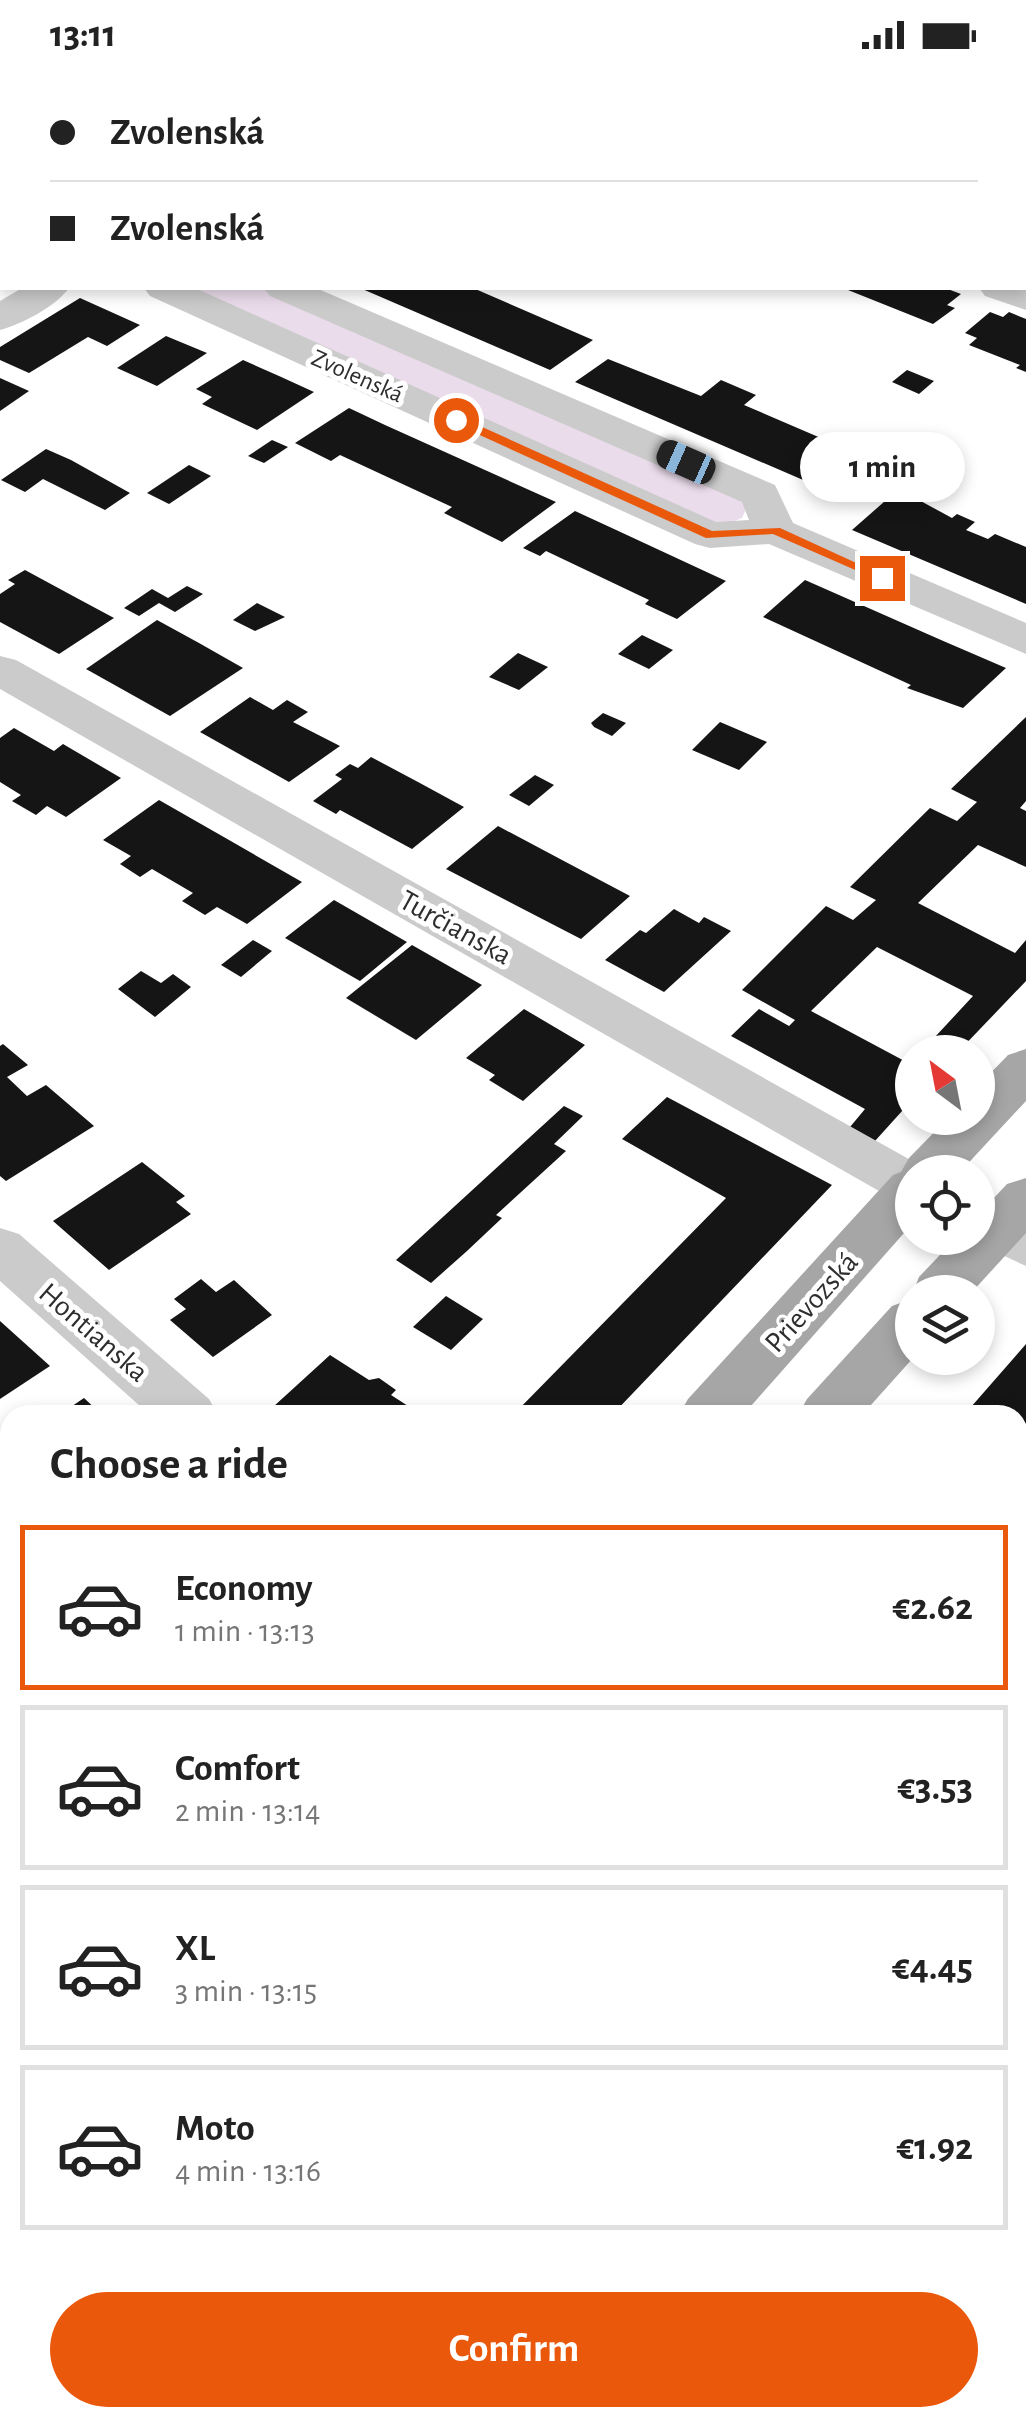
<!DOCTYPE html>
<meta charset="utf-8">
<style>
:root{--surface:#fff;--page:#f6f6f6;--text:#222;--muted:#767676;--line:#e0e0e0;--accent:#ea580c}
body{margin:0;font-family:"Alegreya Sans",sans-serif;background:var(--page);color:var(--text);height:100vh;display:flex;flex-direction:column;font-size:38px;white-space:nowrap}
*{box-sizing:border-box;margin:0}
p{font-size:32px;color:var(--muted)}
.icon{flex:none;width:55px;height:55px;fill:none;stroke:currentColor;stroke-width:2;stroke-linecap:round;stroke-linejoin:round}
.map{position:relative;flex:1;overflow:hidden}
.panel{position:absolute;left:0px;top:1335px;width:1028px;height:1022px;display:flex;flex-direction:column;background:var(--surface);border-radius:30px 30px 0 0;box-shadow:0 5px 15px #0003}
.panel>*{flex:none}
.hud{position:absolute;left:0px;top:0px;width:1028px;height:220px;box-shadow:0 5px 15px #0003;display:grid;align-content:center;height:220px;padding:0 50px;background:var(--surface)}
.needle{width:65px;rotate:328deg}
.fabs{position:absolute;left:895px;top:965px;display:grid;gap:20px}
.fabs a{display:grid;place-items:center;width:100px;height:100px;border-radius:50%;background:var(--surface);box-shadow:0 5px 15px #0003;font-size:50px}
.end{position:absolute;width:45px;height:45px;margin:-22px;border:12px solid #ea580c;background:#fff;box-shadow:0 0 0 5px #fff}
.from{border-radius:50%}
.bubble{position:absolute;height:70px;border-radius:35px;background:var(--surface);box-shadow:0 5px 15px #0003;font-size:32px;font-weight:700;line-height:70px;text-align:center}
.car{position:absolute;width:30px;height:60px;margin:-30px -15px;border-radius:12px;box-shadow:0 0 8px 2px #0007;background:linear-gradient(#222 24%,#8ab4d8 0 40%,#222 0 76%,#8ab4d8 0 86%,#222 0)}
.hud b{display:flex;align-items:center;gap:35px;height:95px;font-size:38px}
.hud b+b{border-top:2px solid var(--line)}
.hud i{width:25px;height:25px;background:var(--text)}
ul{padding:0;list-style:none}
li{display:flex;align-items:center;gap:30px;height:165px;margin:0 20px 15px;padding:0 30px;border:5px solid var(--line);border-radius:0px}
li div{flex:1}
li b{display:block;font-size:38px}
li em{font-style:normal;font-weight:700}
li.selected{border-color:var(--accent)}
li>.icon{width:90px;height:90px;stroke-width:1.5}
h2{padding:0 50px;font-size:45px;line-height:120px}
.button{display:flex;gap:20px;margin-top:auto;padding:20px 50px}
.button a{flex:1;height:115px;border-radius:60px;background:var(--accent);color:#fff;font-size:40px;font-weight:700;line-height:115px;text-align:center}
.status{display:flex;justify-content:space-between;align-items:center;height:70px;padding:0 50px;background:var(--surface);direction:ltr}
.status svg{height:28px;fill:currentColor}
.map>svg:first-child{display:block}
.green{fill:#ebdceb}
.building{fill:#151515}
.lines{fill:none;stroke-linecap:round;stroke-linejoin:round}
.minor{fill:#cbcbcb;fill-rule:evenodd}
.major{fill:#a6a6a6;fill-rule:evenodd}
.route{fill:#ea580c}
.labels{text-anchor:middle;stroke-width:10;stroke-linejoin:round;paint-order:stroke}
.far-street-label{font-size:25px;fill:#2e2e2e;stroke:#fff}
.street-label{font-size:30px;fill:#2e2e2e;stroke:#fff}
</style>
<div class="status"><b>13:11</b><svg viewBox="0 0 49 12"><path d="M0 12V9h3v3zM5 12V6h3v6zM10 12V3h3v9zM15 12V0h3v12zM26 1h20v11H26zM47 4h2v5h-2z"/></svg></div>
<div class="map">
<svg width="1026" height="2356" viewBox="0 0 1026 2356">
<rect width="100%" height="100%" fill="#fff"/>
<g class="green">
<polygon points="176,218 267,218 722,418 738,426 747,437 742,448 724,455 691,448"/>
<polygon points="1021,1651 1026,1653 1026,1756 1018,1757 1018,1652"/>
</g>
<g class="building">
<polygon points="360,218 473,218 593,270 550,300"/>
<polygon points="843,218 945,218 961,224 947,235 955,238 933,254"/>
<polygon points="80,228 140,255 107,276 88,267 29,303 0,290 0,277"/>
<polygon points="990,242 1003,247 1009,242 1026,249 1026,302 1016,298 1020,295 969,275 977,268 965,263"/>
<polygon points="166,266 207,283 157,316 117,298"/>
<polygon points="608,289 701,326 721,310 756,325 744,335 872,390 831,422 575,312"/>
<polygon points="243,290 279,306 314,322 257,360 202,334 212,327 196,319"/>
<polygon points="907,300 934,311 919,324 892,312"/>
<polygon points="0,308 29,321 0,341"/>
<polygon points="349,338 385,355 556,432 502,472 444,443 452,437 340,385 331,391 295,373"/>
<polygon points="272,370 288,377 264,393 248,386"/>
<polygon points="46,379 71,390 130,423 105,440 43,409 25,422 1,410"/>
<polygon points="189,395 211,406 169,434 147,423"/>
<polygon points="893,424 913,432 917,429 952,448 957,444 975,452 966,460 988,469 995,464 1026,477 1026,534 852,460"/>
<polygon points="575,441 614,459 726,511 677,549 645,534 649,530 546,481 540,486 523,478"/>
<polygon points="25,500 73,526 114,548 59,584 0,552 0,524 15,514 8,510"/>
<polygon points="805,510 941,570 1006,598 963,638 907,618 911,615 763,547"/>
<polygon points="187,516 203,524 175,542 159,533 139,546 124,538 152,519 168,528"/>
<polygon points="257,533 285,547 255,561 233,550"/>
<polygon points="157,550 199,573 243,598 170,646 86,599"/>
<polygon points="642,565 673,580 649,599 618,584"/>
<polygon points="518,583 548,597 519,620 489,607"/>
<polygon points="250,627 273,640 287,630 308,642 293,652 340,676 289,712 200,662"/>
<polygon points="603,643 626,653 612,666 594,657 591,653"/>
<polygon points="1026,647 1026,731 1020,738 1026,741 1026,797 978,775 918,833 1015,883 1026,870 1026,911 958,982 922,981 973,926 877,877 811,941 912,995 912,1030 875,1071 850,1057 865,1039 731,966 759,939 789,956 795,950 742,920 826,836 853,850 876,830 850,817 930,738 957,751 977,732 951,719"/>
<polygon points="720,652 767,672 739,700 692,680"/>
<polygon points="14,658 54,681 63,674 121,708 66,747 47,736 36,745 12,731 21,725 0,712 0,668"/>
<polygon points="371,687 418,712 464,737 412,779 340,740 336,744 313,731 342,709 335,705 350,694 358,698"/>
<polygon points="535,705 554,715 529,736 509,725"/>
<polygon points="159,730 229,770 302,812 247,854 217,837 205,845 182,831 193,823 152,799 140,807 120,794 131,786 103,770"/>
<polygon points="498,756 562,790 630,826 581,869 446,799"/>
<polygon points="334,830 407,872 360,911 285,868"/>
<polygon points="674,839 699,853 704,847 731,861 664,922 605,890 640,860 646,863"/>
<polygon points="253,870 272,881 241,907 221,895"/>
<polygon points="412,875 482,915 416,970 346,928"/>
<polygon points="141,901 161,913 173,904 191,917 155,947 118,919"/>
<polygon points="524,939 585,975 523,1031 489,1010 495,1005 466,988"/>
<polygon points="3,974 28,995 7,1007 27,1026 46,1015 94,1056 6,1111 0,1106 0,976"/>
<polygon points="667,1027 832,1115 612,1345 513,1345 726,1128 622,1069"/>
<polygon points="564,1036 583,1046 554,1074 566,1081 496,1145 502,1148 467,1181 431,1213 396,1190"/>
<polygon points="142,1092 185,1126 176,1132 191,1144 109,1200 53,1151"/>
<polygon points="201,1209 216,1222 234,1210 272,1245 213,1287 170,1250 186,1239 174,1229"/>
<polygon points="446,1226 483,1249 451,1280 413,1257"/>
<polygon points="0,1251 50,1296 0,1329"/>
<polygon points="1026,1274 1026,1616 1020,1613 1018,1617 1018,1345 964,1345"/>
<polygon points="330,1285 369,1310 379,1308 396,1320 391,1325 422,1345 285,1345 273,1337"/>
<polygon points="84,1328 102,1345 59,1345"/>
<polygon points="6,1804 10,1814 10,1897 0,1901 0,1805"/>
<polygon points="1026,1987 1026,2275 1018,2279 1018,1990"/>
<polygon points="165,2348 866,2348 847,2356 145,2356"/>
</g>
<g class="lines">
<g class="minor">
<polygon points="428,0 468,0 470,2 430,2"/>
<polygon points="1026,215 1026,240 985,226 979,218"/>
<path d="M22 218H69C55 237 22 254 0 260V231Z"/>
<polygon points="144,218 195,218 716,452 749,450 742,432 270,226 264,218 316,218 775,415 793,453 1026,553 1026,584 769,474 710,478 695,474 150,226"/>
<polygon points="0,586 16,590 932,1102 912,1102 912,1135 893,1129 0,619"/>
<polygon points="978,1130 1026,1150 1026,1196 965,1168 978,1168"/>
<polygon points="0,1158 19,1164 209,1329 218,1345 150,1345 0,1211"/>
<polygon points="10,1932 10,1996 0,2000 0,1936"/>
</g>
<g class="major">
<polygon points="1026,979 1026,1031 960,1102 912,1102 912,1154 743,1345 679,1345 688,1329 893,1105 901,1102 909,1088 948,1048 978,1048 978,1016 1008,985"/>
<polygon points="1026,1108 1026,1163 972,1222 912,1225 919,1207 956,1168 978,1168 978,1145 1007,1114"/>
<polygon points="912,1229 913,1288 862,1345 798,1345 807,1329 892,1236"/>
<polygon points="10,2064 10,2139 0,2143 0,2068"/>
<polygon points="10,2220 10,2299 0,2304 0,2224"/>
</g>
</g>
<polygon class="route" points="451,347 460,347 712,461 780,458 889,508 878,510 773,464 706,468 451,352"/>
<g class="labels">
<g class="far-street-label">
<text transform="translate(358 305) rotate(24)" y="9">Zvolenská</text>
</g>
<g class="street-label">
<text transform="translate(456 857) rotate(29)" y="10">Turčianska</text>
<text transform="translate(811 1232) rotate(-48)" y="10">Prievozská</text>
<text transform="translate(94 1262) rotate(41)" y="10">Hontianska</text>
</g>
</g>
</svg>
<div class="fabs">
<a><svg class="needle" viewBox="-14 -14 28 28"><path d="M0-13l5 13h-10z" fill="#e53935"/><path d="M0 13l5-13h-10z" fill="#767676"/></svg></a>
<a><svg class="icon" aria-label="locate" viewBox="0 0 24 24"><circle cx="12" cy="12" r="6"/><path d="M12 2v4M12 18v4M2 12h4M18 12h4"/></svg></a>
<a><svg class="icon" aria-label="layers" viewBox="0 0 24 24"><path d="M12 4l9 5-9 5-9-5zM3 14l9 5 9-5"/></svg></a>
</div>
<i class="end from" style="left:456px;top:350px"></i>
<i class="end" style="left:882px;top:508px"></i>
<div class="bubble" style="left:800px;top:362px;width:165px">1 min</div>
<i class="car" style="left:686px;top:392px;rotate:294deg"></i>
<div class="hud">
<b><i class="from"></i>Zvolenská</b>
<b><i></i>Zvolenská</b>
</div>
<section class="panel">
<h2>Choose a ride</h2>
<ul>
<li class="selected"><svg class="icon" aria-label="car" viewBox="0 0 24 24"><path d="M5 17H2v-5l4-1 3-4h7l3 4 3 1v5h-3M9 17h6M6 11h13"/><circle cx="7" cy="17" r="2"/><circle cx="17" cy="17" r="2"/></svg><div><b>Economy</b><p>1 min · 13:13</p></div><em>€2.62</em></li>
<li><svg class="icon" aria-label="car" viewBox="0 0 24 24"><path d="M5 17H2v-5l4-1 3-4h7l3 4 3 1v5h-3M9 17h6M6 11h13"/><circle cx="7" cy="17" r="2"/><circle cx="17" cy="17" r="2"/></svg><div><b>Comfort</b><p>2 min · 13:14</p></div><em>€3.53</em></li>
<li><svg class="icon" aria-label="car" viewBox="0 0 24 24"><path d="M5 17H2v-5l4-1 3-4h7l3 4 3 1v5h-3M9 17h6M6 11h13"/><circle cx="7" cy="17" r="2"/><circle cx="17" cy="17" r="2"/></svg><div><b>XL</b><p>3 min · 13:15</p></div><em>€4.45</em></li>
<li><svg class="icon" aria-label="car" viewBox="0 0 24 24"><path d="M5 17H2v-5l4-1 3-4h7l3 4 3 1v5h-3M9 17h6M6 11h13"/><circle cx="7" cy="17" r="2"/><circle cx="17" cy="17" r="2"/></svg><div><b>Moto</b><p>4 min · 13:16</p></div><em>€1.92</em></li>
</ul>
<div class="button"><a>Confirm</a></div>
</section>
</div>
